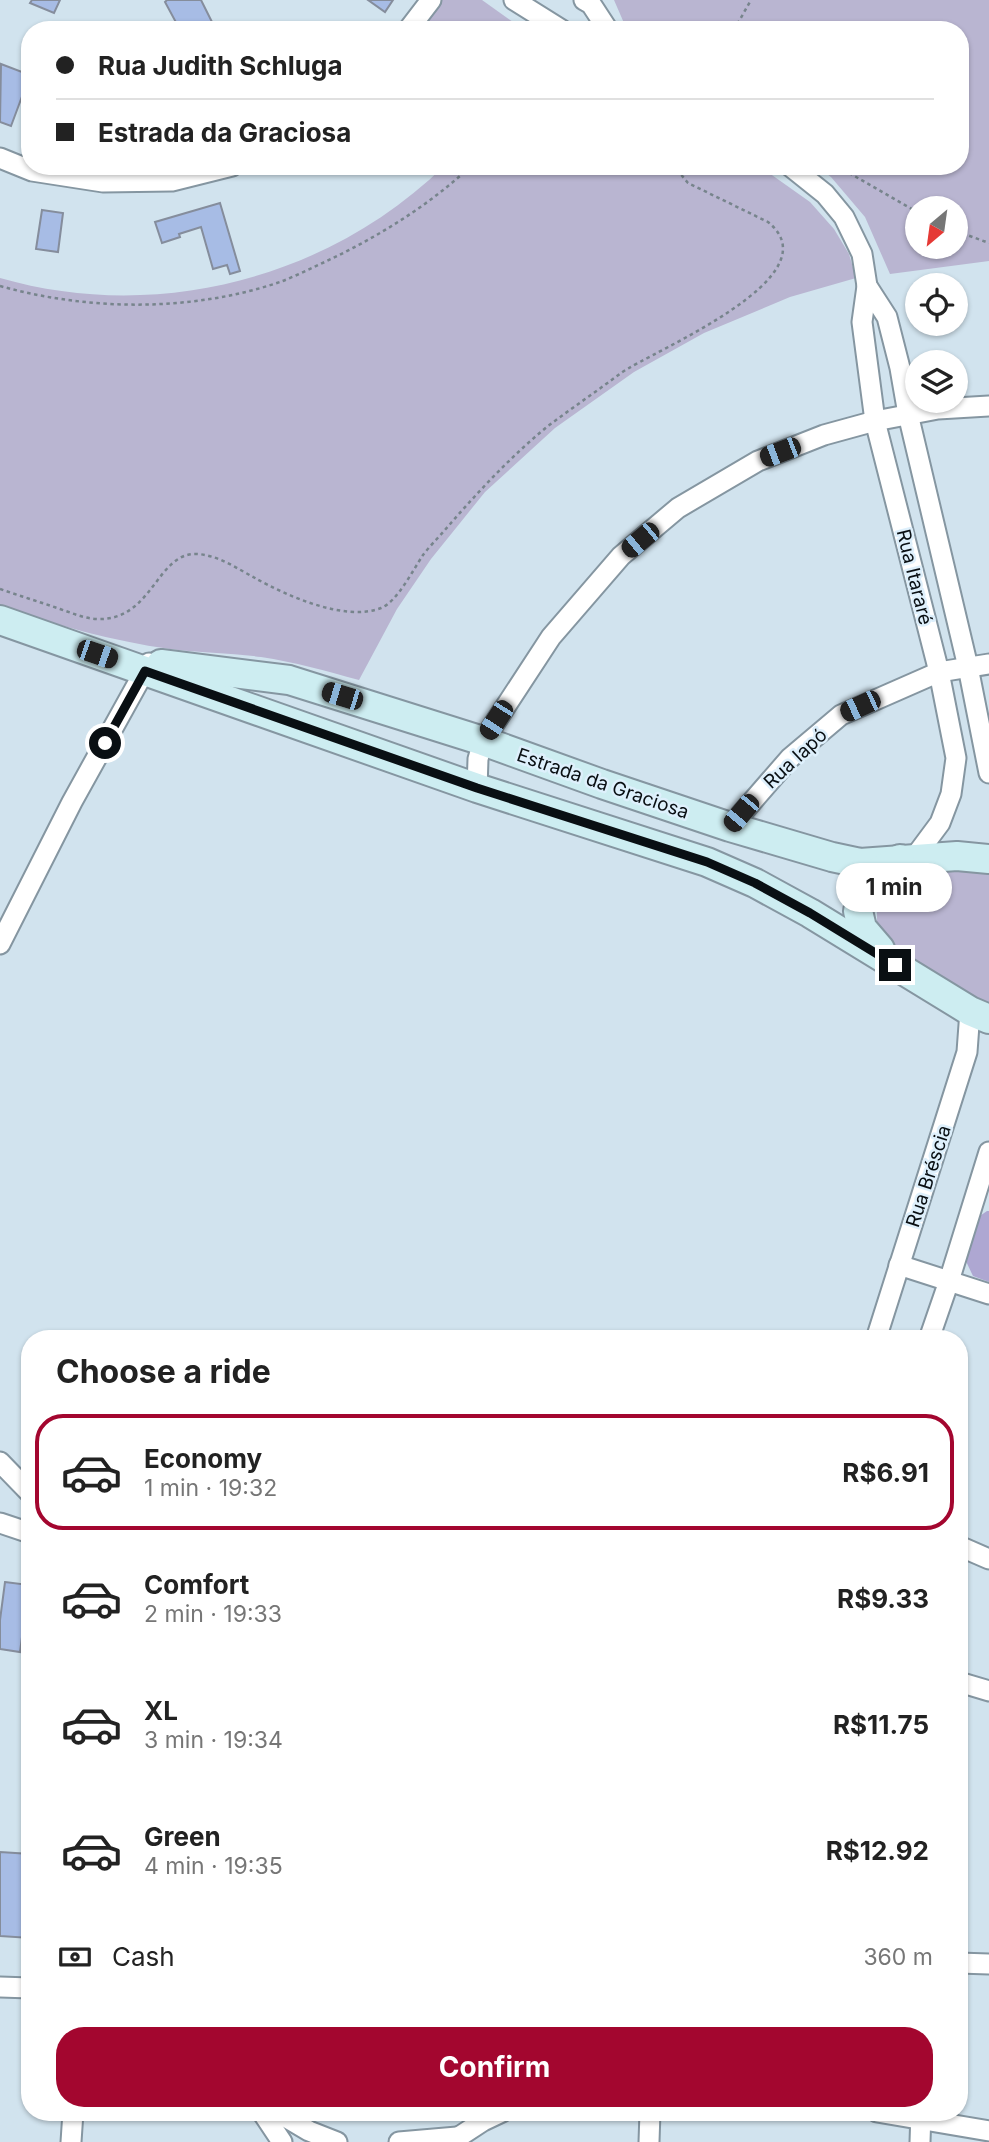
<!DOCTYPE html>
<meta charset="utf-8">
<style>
:root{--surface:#fff;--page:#f2f2f2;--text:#222;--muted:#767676;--line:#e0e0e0;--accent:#a3062f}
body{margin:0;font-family:Inter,sans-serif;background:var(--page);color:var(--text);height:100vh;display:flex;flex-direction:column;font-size:26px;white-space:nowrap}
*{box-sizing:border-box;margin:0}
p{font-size:23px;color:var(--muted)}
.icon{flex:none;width:38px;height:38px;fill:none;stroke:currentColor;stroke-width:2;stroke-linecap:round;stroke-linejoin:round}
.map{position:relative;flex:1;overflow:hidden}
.drawer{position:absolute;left:21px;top:1330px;width:947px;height:791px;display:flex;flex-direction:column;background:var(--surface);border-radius:28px;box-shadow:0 2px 5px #0004}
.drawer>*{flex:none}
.top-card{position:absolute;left:21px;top:21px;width:948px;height:154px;border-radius:28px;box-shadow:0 2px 5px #0004;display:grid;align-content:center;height:154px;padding:0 35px;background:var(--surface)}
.needle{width:46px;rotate:209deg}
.fabs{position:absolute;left:905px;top:196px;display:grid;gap:14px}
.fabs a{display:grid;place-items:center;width:63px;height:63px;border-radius:50%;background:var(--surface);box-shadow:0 2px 5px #0004;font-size:35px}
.end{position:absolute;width:32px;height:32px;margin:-16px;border:9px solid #090f13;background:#fff;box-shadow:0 0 0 4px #fff}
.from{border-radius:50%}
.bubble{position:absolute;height:49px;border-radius:24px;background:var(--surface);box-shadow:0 2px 5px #0004;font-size:23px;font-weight:700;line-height:49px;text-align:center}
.car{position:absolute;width:21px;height:42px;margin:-21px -10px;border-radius:9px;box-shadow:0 0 5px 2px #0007;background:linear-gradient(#222 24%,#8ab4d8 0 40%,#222 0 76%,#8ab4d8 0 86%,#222 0)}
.top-card b{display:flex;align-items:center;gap:24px;height:66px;font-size:26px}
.top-card b+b{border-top:2px solid var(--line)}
.top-card i{width:18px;height:18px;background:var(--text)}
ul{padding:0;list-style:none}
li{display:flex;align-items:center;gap:21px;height:116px;margin:0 14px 10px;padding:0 21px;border:4px solid transparent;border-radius:28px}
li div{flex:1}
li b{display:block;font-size:26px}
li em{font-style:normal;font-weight:700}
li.selected{border-color:var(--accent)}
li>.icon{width:63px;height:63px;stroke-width:1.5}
h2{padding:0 35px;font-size:32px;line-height:84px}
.pay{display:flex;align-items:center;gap:18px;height:77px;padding:0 35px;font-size:26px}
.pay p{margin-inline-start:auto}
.cta{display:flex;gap:14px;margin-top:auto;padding:14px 35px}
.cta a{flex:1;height:80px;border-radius:28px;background:var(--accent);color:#fff;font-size:28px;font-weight:700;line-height:80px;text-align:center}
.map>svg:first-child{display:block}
.green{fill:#b9b5d1;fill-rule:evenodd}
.forest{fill:#aea7d2}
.building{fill:#a7bce5;stroke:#858d9c;stroke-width:2}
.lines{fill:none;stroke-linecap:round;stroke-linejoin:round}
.minor-casing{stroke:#8596a1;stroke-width:23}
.secondary-casing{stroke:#8596a1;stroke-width:32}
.path{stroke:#77848c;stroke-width:2.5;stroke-dasharray:3.5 3.5;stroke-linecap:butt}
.minor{stroke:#fff;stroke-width:19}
.secondary{stroke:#cdedf1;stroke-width:28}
.route{stroke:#090f13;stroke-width:9}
.labels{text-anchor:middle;stroke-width:5;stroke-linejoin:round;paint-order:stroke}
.street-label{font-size:19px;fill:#090f13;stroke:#def0fc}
</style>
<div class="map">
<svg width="989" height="2142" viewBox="0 0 989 2142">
<rect width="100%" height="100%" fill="#d1e3ee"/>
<g class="green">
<polygon points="442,0 482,0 524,30 438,30 425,21"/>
<path d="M614 0H989V261L890 274 865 217 831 177 816 166H961V30H627ZM917 208H956V247H917Z"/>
<path d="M444 166H759L810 202 834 229 849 254 856 278 790 297 704 333 634 372 555 428 485 492 431 559 397 609 359 680C326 671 294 662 261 657 231 653 200 653 170 649 112 641 56 625 0 606V278C156 323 328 279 444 166Z"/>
<polygon points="921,870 980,870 989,872 989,1005 975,999 925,969 893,946 877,923 877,898 888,883"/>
</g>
<polygon class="forest" points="987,1211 989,1211 989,1282 973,1276 963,1255 977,1218"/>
<g class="building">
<polygon points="32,0 60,0 54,13 30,3"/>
<polygon points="167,0 201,0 216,30 198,30 195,23 188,27 187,24 179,28 165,2"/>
<polygon points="368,0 393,0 385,12"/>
<polygon points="1,64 30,75 11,126 0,122"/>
<polygon points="220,203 240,271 230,274 227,265 213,269 201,227 179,234 180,237 162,243 155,222"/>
<polygon points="42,210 63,213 58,252 36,249"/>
<polygon points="5,1582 29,1585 20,1652 0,1649 0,1620"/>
<polygon points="30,1616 30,1679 24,1678"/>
<polygon points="0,1852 30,1854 30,1938 0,1936"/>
</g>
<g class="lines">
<defs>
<g id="minor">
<polyline points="514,0 562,30"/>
<polyline points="584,0 591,4 608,30"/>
<polyline points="408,30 431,0"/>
<polyline points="0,158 32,171 103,182 172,181 232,166"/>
<polyline points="790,166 825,194 844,217 862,254 867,286 862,322 875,421 939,672 956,758 951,794 940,823 914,858"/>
<polyline points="867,286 887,317 900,368 908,414 968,667 989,773"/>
<polyline points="477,788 478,759 483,741 551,637 621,556 678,508 758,461 824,435 875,421 938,409 989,406"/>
<polyline points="730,827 790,758 841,715 939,672 989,664"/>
<polyline points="0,944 72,802 149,663"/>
<polyline points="899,1265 989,1294"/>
<polyline points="876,1339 967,1052 970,1011"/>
<polyline points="929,1339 949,1281 989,1152"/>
<polyline points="0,1462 30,1493"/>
<polyline points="0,1523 30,1533"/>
<polyline points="959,1546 989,1559"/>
<polyline points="959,1682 989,1691"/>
<polyline points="959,1963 989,1964"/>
<polyline points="0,1987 30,1988"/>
<polyline points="262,2112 282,2142"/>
<polyline points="277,2112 309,2131 337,2142"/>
<polyline points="877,2112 989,2131"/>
<polyline points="71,2142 73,2112"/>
<polyline points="399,2142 457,2137"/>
<polyline points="451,2142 483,2121 502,2112"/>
<polyline points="649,2142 650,2112"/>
<polyline points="920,2142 921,2112"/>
</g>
<g id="secondary">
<polyline points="0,620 477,788 707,862 755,883 810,913 970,1011 989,1019"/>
<polyline points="161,664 289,680 483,741 602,784 730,827 832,857 860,863 957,856 989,859"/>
<polyline points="880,949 862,928 858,911 864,889 877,872 900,859"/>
</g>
</defs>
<use href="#minor" class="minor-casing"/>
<use href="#secondary" class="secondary-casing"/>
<g class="path">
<polyline points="734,30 751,0"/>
<polyline points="837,166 917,212"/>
<polyline points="956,231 989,243"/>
<path d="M0 286C89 311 192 312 280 282 291 278 303 272 314 267 371 241 425 209 471 166"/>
<path d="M0 589C20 596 40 602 60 609 72 613 83 618 96 619 153 622 156 552 197 554 218 555 238 569 255 578 287 596 345 622 381 608 397 602 413 570 423 555 429 547 437 539 444 531 476 494 510 457 548 426 572 408 597 391 621 373 652 351 836 277 768 222L688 183 674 166"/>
</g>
<use href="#minor" class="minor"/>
<use href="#secondary" class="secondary"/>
</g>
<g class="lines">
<polyline class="route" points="105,743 145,671 477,788 707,862 755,883 810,913 895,965"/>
</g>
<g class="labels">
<g class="street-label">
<text transform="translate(915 577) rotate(76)" y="7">Rua Itararé</text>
<text transform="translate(795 758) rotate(-43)" y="7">Rua Iapó</text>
<text transform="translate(603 783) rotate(19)" y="7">Estrada da Graciosa</text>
<text transform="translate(928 1176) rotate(-72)" y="7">Rua Bréscia</text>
</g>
</g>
</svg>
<div class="fabs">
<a><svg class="needle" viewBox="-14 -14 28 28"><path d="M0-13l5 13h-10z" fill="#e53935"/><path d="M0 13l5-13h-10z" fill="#767676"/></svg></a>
<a><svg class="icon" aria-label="locate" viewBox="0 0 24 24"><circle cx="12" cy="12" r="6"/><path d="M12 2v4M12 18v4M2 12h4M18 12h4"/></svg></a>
<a><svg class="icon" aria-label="layers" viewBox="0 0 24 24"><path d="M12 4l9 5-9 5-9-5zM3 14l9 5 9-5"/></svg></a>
</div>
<i class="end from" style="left:105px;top:743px"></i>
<i class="end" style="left:895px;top:965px"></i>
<div class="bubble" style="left:836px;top:863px;width:116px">1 min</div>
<i class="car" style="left:780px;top:452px;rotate:249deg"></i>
<i class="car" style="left:640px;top:540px;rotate:230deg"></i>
<i class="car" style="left:97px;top:654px;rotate:109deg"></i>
<i class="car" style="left:342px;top:696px;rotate:287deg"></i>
<i class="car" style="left:860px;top:706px;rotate:245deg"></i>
<i class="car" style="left:496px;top:720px;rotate:213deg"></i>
<i class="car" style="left:741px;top:813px;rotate:220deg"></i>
<div class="top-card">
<b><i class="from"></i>Rua Judith Schluga</b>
<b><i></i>Estrada da Graciosa</b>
</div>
<section class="drawer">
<h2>Choose a ride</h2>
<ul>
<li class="selected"><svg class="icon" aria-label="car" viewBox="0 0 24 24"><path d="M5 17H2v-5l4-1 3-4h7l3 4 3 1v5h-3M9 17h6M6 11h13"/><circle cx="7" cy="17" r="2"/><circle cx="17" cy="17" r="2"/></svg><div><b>Economy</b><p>1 min · 19:32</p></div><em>R$6.91</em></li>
<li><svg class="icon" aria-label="car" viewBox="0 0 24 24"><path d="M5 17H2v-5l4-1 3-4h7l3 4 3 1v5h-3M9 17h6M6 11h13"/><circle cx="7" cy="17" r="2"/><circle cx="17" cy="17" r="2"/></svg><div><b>Comfort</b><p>2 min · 19:33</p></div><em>R$9.33</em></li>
<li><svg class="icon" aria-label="car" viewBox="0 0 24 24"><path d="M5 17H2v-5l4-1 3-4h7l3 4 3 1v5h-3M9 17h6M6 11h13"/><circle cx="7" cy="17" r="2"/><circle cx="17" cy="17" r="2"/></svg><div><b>XL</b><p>3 min · 19:34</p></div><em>R$11.75</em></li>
<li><svg class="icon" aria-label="car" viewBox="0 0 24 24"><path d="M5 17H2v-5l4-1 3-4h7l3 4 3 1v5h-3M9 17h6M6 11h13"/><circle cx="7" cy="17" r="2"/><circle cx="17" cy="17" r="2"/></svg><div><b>Green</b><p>4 min · 19:35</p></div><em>R$12.92</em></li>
</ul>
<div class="pay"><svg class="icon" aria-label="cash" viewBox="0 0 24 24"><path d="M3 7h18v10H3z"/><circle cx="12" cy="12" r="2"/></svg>Cash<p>360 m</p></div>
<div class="cta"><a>Confirm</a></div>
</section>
</div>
